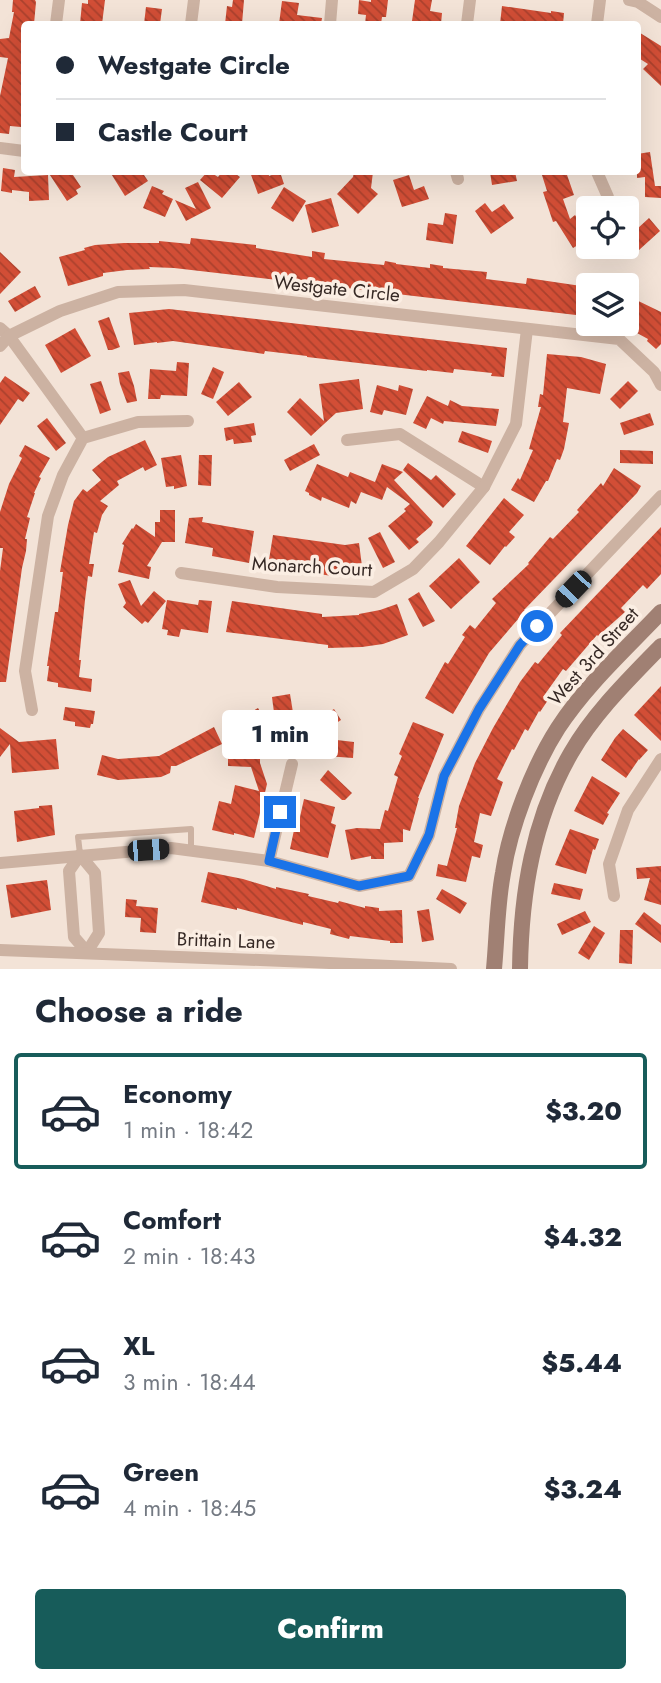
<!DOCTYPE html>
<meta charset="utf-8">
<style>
:root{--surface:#fff;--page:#f6f6f7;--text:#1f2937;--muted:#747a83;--line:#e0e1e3;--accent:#175c5a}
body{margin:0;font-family:Jost,sans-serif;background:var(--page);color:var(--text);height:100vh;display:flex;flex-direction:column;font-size:26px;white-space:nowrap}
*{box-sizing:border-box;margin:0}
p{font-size:23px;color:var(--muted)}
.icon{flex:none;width:38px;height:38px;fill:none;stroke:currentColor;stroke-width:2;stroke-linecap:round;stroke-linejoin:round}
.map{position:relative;height:969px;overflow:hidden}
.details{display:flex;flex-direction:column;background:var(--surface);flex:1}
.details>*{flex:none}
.guide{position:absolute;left:21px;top:21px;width:620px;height:154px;border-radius:7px;box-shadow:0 7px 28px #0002;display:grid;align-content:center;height:154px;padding:0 35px;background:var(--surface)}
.tools{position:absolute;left:576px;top:196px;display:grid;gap:14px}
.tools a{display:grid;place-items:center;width:63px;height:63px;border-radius:7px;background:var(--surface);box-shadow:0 7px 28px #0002;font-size:35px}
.end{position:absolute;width:32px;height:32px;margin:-16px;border:9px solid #1a73e8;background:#fff;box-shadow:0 0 0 4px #fff}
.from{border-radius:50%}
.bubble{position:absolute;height:49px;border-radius:7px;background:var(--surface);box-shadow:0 7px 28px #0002;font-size:23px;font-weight:800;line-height:49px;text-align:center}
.car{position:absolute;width:21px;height:42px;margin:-21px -10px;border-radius:9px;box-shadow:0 0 5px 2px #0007;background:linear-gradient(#222 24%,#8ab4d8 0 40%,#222 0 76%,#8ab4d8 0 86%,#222 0)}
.guide b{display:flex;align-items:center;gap:24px;height:66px;font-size:26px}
.guide b+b{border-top:2px solid var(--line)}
.guide i{width:18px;height:18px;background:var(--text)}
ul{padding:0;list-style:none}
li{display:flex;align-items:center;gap:21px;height:116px;margin:0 14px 10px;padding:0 21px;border:4px solid transparent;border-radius:7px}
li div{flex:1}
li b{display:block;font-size:26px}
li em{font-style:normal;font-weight:800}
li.current{border-color:var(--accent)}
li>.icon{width:63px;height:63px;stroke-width:1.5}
h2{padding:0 35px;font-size:32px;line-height:84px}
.action{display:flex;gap:14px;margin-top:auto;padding:14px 35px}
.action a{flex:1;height:80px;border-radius:7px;background:var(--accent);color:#fff;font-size:28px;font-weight:800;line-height:80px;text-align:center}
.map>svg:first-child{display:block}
.building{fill:url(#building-back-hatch)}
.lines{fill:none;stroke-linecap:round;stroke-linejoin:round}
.service{stroke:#ccb2a2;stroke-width:6}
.minor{stroke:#ccb2a2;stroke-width:12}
.secondary{stroke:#a08073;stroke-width:16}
.route{stroke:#1a73e8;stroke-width:9}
.labels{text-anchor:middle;stroke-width:7;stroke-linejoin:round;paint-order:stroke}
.street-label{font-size:19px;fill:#362925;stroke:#fbeee3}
</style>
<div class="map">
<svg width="661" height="969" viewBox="0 0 661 969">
<defs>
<pattern id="building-back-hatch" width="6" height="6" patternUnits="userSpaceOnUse" patternTransform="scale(1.75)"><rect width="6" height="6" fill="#d24e36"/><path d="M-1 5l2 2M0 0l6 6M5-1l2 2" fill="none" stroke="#ab412d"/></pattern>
</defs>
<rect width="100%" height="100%" fill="#f3e3d7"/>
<g class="building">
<polygon points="13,0 35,0 36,2 34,24 24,24 24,103 21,127 10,126 9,134 0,133 0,96 8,58 0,57 0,39 9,38 14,12 12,12"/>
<polygon points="88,0 105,0 102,24 80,24 82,3 88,4"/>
<polygon points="233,0 244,0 242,24 225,24 227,6 232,7"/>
<polygon points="359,0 371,2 371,0 388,0 386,17 382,17 381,24 365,24 366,15 358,14"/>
<polygon points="415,0 432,0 430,11 442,13 441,24 412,21"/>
<polygon points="282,1 299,3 297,15 322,18 321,24 279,24"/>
<polygon points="502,6 551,13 551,11 564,13 563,24 500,24"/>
<polygon points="146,7 162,9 160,24 144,24"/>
<polygon points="637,31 661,46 661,86 643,69 648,64 637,57"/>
<polygon points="650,152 655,186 661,186 661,198 645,197 645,177 637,178 637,154"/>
<polygon points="3,168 15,170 14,177 48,175 49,200 29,201 29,192 12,190 12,193 1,191"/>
<polygon points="48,172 71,172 81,187 76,190 78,194 67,201"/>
<polygon points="110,172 142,172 148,181 125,196"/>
<polygon points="207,172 210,172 218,177 222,172 233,172 240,177 222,198 200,180"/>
<polygon points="250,172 268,172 269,176 280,172 284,184 258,194"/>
<polygon points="354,172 373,172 371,188 378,194 358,214 337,194 353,177"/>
<polygon points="490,172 515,172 517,181 492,185"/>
<polygon points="541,172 566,172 574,195 563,199 570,219 575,215 582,225 580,226 588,239 573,248 556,221 553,222 543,192 547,191"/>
<polygon points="409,175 414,190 424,186 429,199 402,207 393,180"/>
<polygon points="198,182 211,208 186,221 175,200 196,209 185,188"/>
<polygon points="152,186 164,191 162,194 173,199 165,217 143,208"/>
<polygon points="284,187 306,201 293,222 271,208"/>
<polygon points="331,198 339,226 312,233 305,205"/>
<polygon points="485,203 492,212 504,204 514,218 491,234 475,211"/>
<polygon points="445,213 457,215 453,244 426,240 428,223 443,225"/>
<polygon points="649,218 660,231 639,250 626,234 635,226 637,229"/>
<polygon points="191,238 256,245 256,248 312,257 312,251 325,253 324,259 384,265 385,261 396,263 396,264 430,268 430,264 443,266 443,268 487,272 486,279 526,284 527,278 588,287 588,315 577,312 576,315 174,268 149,267 150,269 127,270 103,273 103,276 68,286 59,257 85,250 84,248 95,245 124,243 159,243 159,241 190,244"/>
<polygon points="0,252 21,272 0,294"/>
<polygon points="35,286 41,297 15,312 8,301"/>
<polygon points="626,295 661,312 661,344 656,349 647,341 648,339 626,327"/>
<polygon points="169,309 507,348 504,377 491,376 492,373 454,369 453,373 427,370 427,371 307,357 307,356 265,351 264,354 173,341 157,343 157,342 134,345 129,313"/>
<polygon points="109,317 120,347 112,350 108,350 98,321"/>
<polygon points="75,328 91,356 61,373 45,345"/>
<polygon points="547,354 581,357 606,364 600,394 567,388 563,422 569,423 564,449 560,460 557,459 548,481 546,481 534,502 511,490 518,478 520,480 533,450 529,449 541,407 538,407 540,394 543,395"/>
<polygon points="177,362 189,363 187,396 161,395 160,399 148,399 150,369 176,371"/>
<polygon points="213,367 224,372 213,399 201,394"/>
<polygon points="129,371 134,386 137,401 127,403 120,384 118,373"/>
<polygon points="5,376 30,393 23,402 18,399 0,425 0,383"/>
<polygon points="359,379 363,409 336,413 311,436 287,412 300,398 324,421 319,384"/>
<polygon points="101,381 111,410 100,414 90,384"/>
<polygon points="628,381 638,391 620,409 610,399"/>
<polygon points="239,382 252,397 228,416 216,402"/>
<polygon points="377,385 398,391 399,385 413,389 406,415 384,410 382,415 370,412"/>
<polygon points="427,396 448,406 450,400 462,406 499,409 496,426 444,421 443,424 431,418 426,429 413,423"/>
<polygon points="650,413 654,425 624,435 620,423"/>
<polygon points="47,418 66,443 56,451 37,426"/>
<polygon points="254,423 256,435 251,436 252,442 234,444 233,439 226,441 224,428"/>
<polygon points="462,431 492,441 488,453 458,442"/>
<polygon points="145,440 157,465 145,471 143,467 117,481 119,485 100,501 108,506 102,515 97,533 94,532 89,564 94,564 92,577 88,576 85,600 79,660 81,660 79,677 92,679 91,692 58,687 58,683 47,681 49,666 47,666 55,612 58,612 63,572 60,572 62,560 68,525 74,501 83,489 87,492 101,480 92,470 108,457"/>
<polygon points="314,444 320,455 290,471 284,460"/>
<polygon points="25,445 50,458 39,477 41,478 34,493 35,493 27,517 30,518 25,539 27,539 26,551 22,568 6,682 0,682 0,571 3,548 0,548 0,512 9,484 22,458 19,456"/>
<polygon points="620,450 653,451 653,464 620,463"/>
<polygon points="181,455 187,486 174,489 174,486 166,487 161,458"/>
<polygon points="199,455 212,455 211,486 198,485"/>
<polygon points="408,463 431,480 436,475 456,494 443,508 403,470"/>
<polygon points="317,464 348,477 350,472 375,482 382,464 403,472 394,480 433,522 431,526 416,539 419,542 409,550 388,526 406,511 404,509 410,504 387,487 382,500 361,492 356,504 351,501 349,508 322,497 321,501 309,495 309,493 305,491"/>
<polygon points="614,468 641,486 637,493 524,610 525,611 489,653 453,714 425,698 445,662 448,664 465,637 462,635 470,625 475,629 496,603 492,599 529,564 528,563 550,537 553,539 579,512 577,510 601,483 603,486"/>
<polygon points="504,498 524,515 509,532 515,537 506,547 505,546 490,565 466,546"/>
<polygon points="160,510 175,510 175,542 162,542 147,566 151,567 149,579 118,572 124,545 122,544 132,528 133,529 136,524 155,537 155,522 160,522"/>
<polygon points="203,517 202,522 254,531 249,563 212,556 213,548 185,543 189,518"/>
<polygon points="661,527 661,574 647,589 643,585 621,608 625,612 598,636 597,635 566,671 563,669 543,697 548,700 540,712 539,711 528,731 525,729 514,750 512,749 497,779 503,782 491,816 480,813 474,842 483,845 480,858 472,856 466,882 436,876 438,864 447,866 457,828 455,828 459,806 475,763 493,728 520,682 535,662 538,664 562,635 560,633"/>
<polygon points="380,532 395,562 383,568 368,538"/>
<polygon points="273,535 345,545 359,543 363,574 350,576 348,568 333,571 332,576 268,566"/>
<polygon points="459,558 480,582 451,609 429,586"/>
<polygon points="130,580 141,606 154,591 166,601 148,623 145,621 142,624 123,607 126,603 118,584"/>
<polygon points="419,592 435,621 423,627 408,599"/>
<polygon points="167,600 198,605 199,600 212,601 208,633 181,629 179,637 167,635 168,630 162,629"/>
<polygon points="232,601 322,614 322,617 359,615 359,614 380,610 397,604 408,635 383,644 362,647 328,648 328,645 226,632"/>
<polygon points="661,686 661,741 634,715"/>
<polygon points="290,694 295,725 276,728 272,697"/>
<polygon points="65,707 95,711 93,724 91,724 90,728 75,726 75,722 63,720"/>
<polygon points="258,708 273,734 262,741 252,724 245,740 233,735 239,719"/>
<polygon points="334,709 341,720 316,736 309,725"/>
<polygon points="413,722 444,734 418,798 419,798 410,831 403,829 403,842 384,843 384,859 371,859 371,856 351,860 345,830 357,828 380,829 385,810 388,811 398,777 394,775 402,756 399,754"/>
<polygon points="214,727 222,744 176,766 171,766 170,773 161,777 118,780 97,775 102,755 118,759 159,756"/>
<polygon points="0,728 19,742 56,739 59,769 12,773 10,744 0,757"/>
<polygon points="623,729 648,750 639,760 639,759 626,778 601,760 615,738"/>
<polygon points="328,739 354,742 353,758 326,756"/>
<polygon points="228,754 260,754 260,763 267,784 254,838 234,833 234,835 212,830 219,801 231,804 235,785 259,791 251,767 228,766"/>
<polygon points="328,770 352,793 345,800 342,800 320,780"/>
<polygon points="592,776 620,793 607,813 609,814 603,825 574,811"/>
<polygon points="304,799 335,807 331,823 336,825 328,858 290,849 297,816 300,817"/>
<polygon points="52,805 55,835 17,842 14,811 39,808 39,806"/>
<polygon points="570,829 599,839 595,850 593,849 586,874 555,865"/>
<polygon points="661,866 661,905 644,900 650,878 637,879 636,868"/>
<polygon points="208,872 243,879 276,889 276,887 309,894 308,896 338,903 339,901 365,908 365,906 379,908 379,911 402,910 403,943 390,943 390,941 350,936 349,939 330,934 331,929 303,922 303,925 237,908 237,910 201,902"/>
<polygon points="47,880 51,910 11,918 6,885"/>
<polygon points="554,883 583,889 580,900 551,894"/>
<polygon points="442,889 467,903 460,914 436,899"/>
<polygon points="126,899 137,900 136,906 158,908 156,933 140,932 141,918 125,917"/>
<polygon points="429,909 434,940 422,942 417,911"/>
<polygon points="585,911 591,922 562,935 557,924"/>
<polygon points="644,912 661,925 661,943 635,924"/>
<polygon points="594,926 605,933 589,960 578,953"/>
<polygon points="620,930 633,930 632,964 619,963"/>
</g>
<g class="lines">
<polyline class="service" points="80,854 78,837 191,829 191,851"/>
<g class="minor">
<polyline points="629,0 638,2 661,17"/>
<polyline points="56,24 59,0"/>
<polyline points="191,24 194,0"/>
<polyline points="330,24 332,0"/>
<polyline points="467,24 470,0"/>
<polyline points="597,24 600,0"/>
<polyline points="0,148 24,151"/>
<polyline points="456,172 458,179"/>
<polyline points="597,172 608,197"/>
<polyline points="0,328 9,336 83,438"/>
<polyline points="0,346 9,336 60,311 118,292 184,290 619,339 654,372 661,385"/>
<polyline points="347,440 400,434 484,487"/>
<polyline points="181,573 277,587 374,592 413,569 439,542 484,487 516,424 527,329"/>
<polyline points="32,710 25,671 48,516 63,475 83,438 138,422 188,421"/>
<polygon points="80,855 95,873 99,933 87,952 74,937 69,871"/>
<polyline points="269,861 292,764"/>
<polyline points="0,863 171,848 269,861 359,886 409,876 429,835 444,776 479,709 520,645 661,496"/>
<polyline points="614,896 609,864 628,810 661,759"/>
<polyline points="0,950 309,962 451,969"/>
</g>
<g class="secondary">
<path d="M494 969C497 937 497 905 503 873 510 827 533 767 558 728 586 685 626 649 661 612"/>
<path d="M520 969C521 893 533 819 571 753 594 713 629 679 661 646"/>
</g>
</g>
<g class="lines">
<polyline class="route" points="280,812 269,861 359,886 409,876 429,835 444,776 479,709 520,645 537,626"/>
</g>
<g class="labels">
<g class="street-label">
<text transform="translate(337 288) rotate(6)" y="7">Westgate Circle</text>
<text transform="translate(312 566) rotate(3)" y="7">Monarch Court</text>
<text transform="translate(593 656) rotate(-48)" y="7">West 3rd Street</text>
<text transform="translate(226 940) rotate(2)" y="7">Brittain Lane</text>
</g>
</g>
</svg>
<div class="tools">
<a><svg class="icon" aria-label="locate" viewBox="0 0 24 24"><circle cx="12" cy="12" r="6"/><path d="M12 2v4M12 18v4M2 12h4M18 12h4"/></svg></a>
<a><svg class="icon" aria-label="layers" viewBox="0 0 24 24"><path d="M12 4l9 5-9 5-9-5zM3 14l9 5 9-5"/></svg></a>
</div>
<i class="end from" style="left:537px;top:626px"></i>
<i class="end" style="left:280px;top:812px"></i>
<div class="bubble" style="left:222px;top:710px;width:116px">1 min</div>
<i class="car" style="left:573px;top:589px;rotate:224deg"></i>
<i class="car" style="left:148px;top:850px;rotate:86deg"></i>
<div class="guide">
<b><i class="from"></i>Westgate Circle</b>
<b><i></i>Castle Court</b>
</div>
</div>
<section class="details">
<h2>Choose a ride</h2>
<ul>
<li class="current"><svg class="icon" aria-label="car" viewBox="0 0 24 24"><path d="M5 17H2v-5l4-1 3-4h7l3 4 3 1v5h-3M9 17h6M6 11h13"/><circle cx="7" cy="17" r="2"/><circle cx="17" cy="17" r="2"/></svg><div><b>Economy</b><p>1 min · 18:42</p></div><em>$3.20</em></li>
<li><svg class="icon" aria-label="car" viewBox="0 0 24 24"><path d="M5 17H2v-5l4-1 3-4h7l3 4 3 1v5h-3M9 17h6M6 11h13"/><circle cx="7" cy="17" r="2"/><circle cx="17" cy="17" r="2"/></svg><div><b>Comfort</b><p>2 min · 18:43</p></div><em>$4.32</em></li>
<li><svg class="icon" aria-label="car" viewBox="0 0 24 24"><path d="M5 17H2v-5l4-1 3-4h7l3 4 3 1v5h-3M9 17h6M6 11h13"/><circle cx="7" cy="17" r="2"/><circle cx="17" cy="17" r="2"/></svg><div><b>XL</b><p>3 min · 18:44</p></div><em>$5.44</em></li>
<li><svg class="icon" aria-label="car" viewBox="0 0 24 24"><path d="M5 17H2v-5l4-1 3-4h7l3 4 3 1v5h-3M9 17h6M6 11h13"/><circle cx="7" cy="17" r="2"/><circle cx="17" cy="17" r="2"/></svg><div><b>Green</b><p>4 min · 18:45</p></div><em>$3.24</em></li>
</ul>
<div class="action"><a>Confirm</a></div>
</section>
